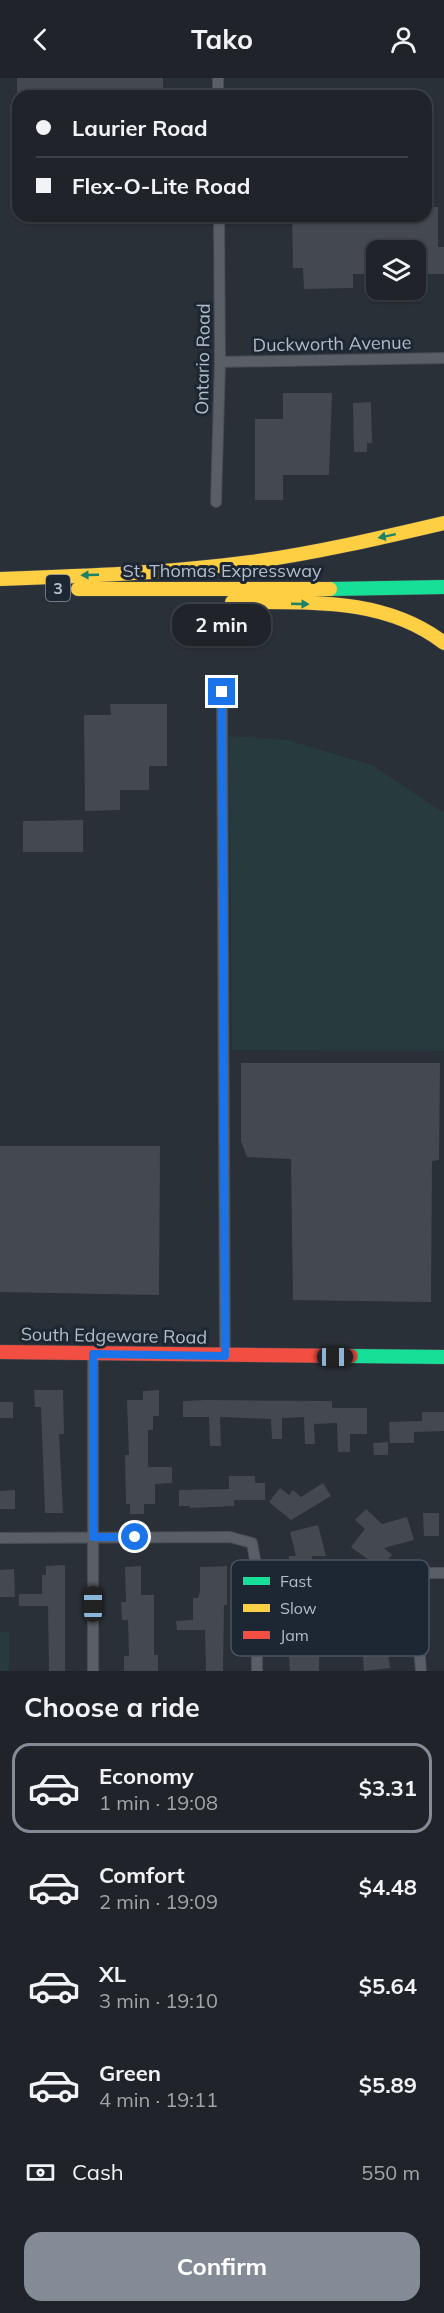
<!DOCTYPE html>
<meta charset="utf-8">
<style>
:root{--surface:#20242a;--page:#2d3036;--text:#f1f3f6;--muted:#a2a4a8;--line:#3d4147;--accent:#848b96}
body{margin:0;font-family:Mulish,sans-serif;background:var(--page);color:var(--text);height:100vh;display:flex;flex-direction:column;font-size:22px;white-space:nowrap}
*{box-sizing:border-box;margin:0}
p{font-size:20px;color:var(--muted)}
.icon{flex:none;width:33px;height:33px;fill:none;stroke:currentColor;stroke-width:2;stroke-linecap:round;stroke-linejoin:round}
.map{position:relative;height:1593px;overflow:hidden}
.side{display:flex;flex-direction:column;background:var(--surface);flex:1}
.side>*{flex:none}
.guide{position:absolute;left:12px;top:12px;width:420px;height:132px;border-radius:18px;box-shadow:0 2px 4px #0004,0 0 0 2px var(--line);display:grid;align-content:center;height:132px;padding:0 24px;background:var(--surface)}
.controls{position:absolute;left:366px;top:162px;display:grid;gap:12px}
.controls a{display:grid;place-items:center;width:60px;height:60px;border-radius:12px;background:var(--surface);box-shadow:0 2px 4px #0004,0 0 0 2px var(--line);font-size:30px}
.end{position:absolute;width:27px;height:27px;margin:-14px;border:8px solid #1a73e8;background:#fff;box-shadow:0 0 0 3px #fff}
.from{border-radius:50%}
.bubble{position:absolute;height:42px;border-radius:18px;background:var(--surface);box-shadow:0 2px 4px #0004,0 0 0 2px var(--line);font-size:20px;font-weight:700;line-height:42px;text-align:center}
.car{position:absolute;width:18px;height:36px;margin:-18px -9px;border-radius:8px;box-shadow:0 0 4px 2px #0007;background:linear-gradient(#222 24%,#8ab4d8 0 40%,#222 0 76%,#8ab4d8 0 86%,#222 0)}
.guide b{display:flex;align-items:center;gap:21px;height:57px;font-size:22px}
.guide b+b{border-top:2px solid var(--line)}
.guide i{width:15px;height:15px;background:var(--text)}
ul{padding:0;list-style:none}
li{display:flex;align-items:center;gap:18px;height:90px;margin:0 12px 9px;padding:0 12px;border:3px solid transparent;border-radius:18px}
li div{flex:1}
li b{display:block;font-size:22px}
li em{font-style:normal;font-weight:700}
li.current{border-color:var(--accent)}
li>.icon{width:54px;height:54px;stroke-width:1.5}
h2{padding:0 24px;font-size:27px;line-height:72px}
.pay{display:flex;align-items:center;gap:15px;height:66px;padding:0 24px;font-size:22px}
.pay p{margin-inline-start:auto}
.cta{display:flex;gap:12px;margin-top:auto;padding:12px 24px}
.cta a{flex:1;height:69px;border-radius:18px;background:var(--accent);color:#fff;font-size:24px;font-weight:700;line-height:69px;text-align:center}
header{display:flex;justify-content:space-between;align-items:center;height:78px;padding:0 24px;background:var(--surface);font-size:27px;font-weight:700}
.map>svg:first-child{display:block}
.green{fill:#273a3e}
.building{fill:#444950}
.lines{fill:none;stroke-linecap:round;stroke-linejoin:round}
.street-casing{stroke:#484c53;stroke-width:12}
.fast-casing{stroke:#484c53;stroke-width:15}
.slow-casing{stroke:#484c53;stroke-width:15}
.jam-casing{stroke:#484c53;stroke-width:15}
.street{stroke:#5a5e66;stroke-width:10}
.fast{stroke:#16e098;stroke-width:14}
.slow{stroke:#ffcf43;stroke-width:14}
.jam{stroke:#f24e42;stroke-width:14}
.oneway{fill:#1a8366}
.route{stroke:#1a73e8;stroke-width:8}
.labels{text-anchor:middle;stroke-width:6;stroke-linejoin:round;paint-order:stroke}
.shield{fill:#1d2633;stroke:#878f9c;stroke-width:1.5}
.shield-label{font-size:16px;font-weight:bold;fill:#b4bcc9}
.street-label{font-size:18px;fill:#b4bcc9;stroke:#1d2633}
.key{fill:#1d2633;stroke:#4a5360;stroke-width:1.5}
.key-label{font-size:16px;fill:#b4bcc9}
</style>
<header><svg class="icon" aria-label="back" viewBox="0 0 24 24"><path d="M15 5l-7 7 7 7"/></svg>Tako<svg class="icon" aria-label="person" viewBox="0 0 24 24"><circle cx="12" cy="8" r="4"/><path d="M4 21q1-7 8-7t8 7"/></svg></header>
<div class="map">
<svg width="444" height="1593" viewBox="0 0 444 1593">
<rect width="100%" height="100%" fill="#2a3038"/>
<g class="green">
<polygon points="229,658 287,662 372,687 444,735 444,973 232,972"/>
<polygon points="9,1553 9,1593 0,1593 0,1554"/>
</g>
<g class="building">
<rect x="17" y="0" width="146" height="18"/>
<polygon points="426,129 438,129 438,169 444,169 444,196 416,196 416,172 376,172 376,196 353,196 353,210 304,211 303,190 293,190 292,138 426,138"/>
<polygon points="283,315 332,315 329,397 283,397 283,422 255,422 255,341 283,341"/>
<polygon points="371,324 372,365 367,365 367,374 354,374 353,325"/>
<polygon points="110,626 167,626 167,688 149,688 149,712 120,712 120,732 85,733 84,637 111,637"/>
<polygon points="83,742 83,774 23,774 23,743"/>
<polygon points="241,985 440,985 439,1082 432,1083 431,1224 293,1222 291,1081 247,1079 241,1063"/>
<polygon points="0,1068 160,1068 159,1217 0,1214"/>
<polygon points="34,1312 63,1312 64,1356 59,1356 63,1435 45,1435 41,1329 35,1329"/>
<polygon points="159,1312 159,1338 153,1338 153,1352 148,1352 148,1389 172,1389 172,1405 155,1406 155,1426 144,1426 144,1436 130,1436 130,1426 126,1426 125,1377 129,1377 127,1322 143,1322 143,1313"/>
<polygon points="206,1322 332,1323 332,1330 367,1330 367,1356 350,1356 350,1374 338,1374 337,1345 314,1346 315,1366 305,1366 304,1339 282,1340 282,1361 272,1361 271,1341 220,1339 221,1368 210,1368 209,1339 183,1339 183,1323"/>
<rect x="0" y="1324" width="13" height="16"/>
<polygon points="422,1334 444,1334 444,1353 414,1354 414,1365 390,1365 389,1344 422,1343"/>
<polygon points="388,1364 388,1377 374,1377 373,1365"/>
<polygon points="229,1398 255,1398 255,1405 265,1405 265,1422 234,1422 234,1428 190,1430 190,1428 179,1428 179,1412 229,1411"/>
<polygon points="323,1405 331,1418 291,1442 269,1424 280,1410 289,1417 293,1412 301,1419"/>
<polygon points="15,1412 15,1431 0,1431 0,1413"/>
<polygon points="366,1431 382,1446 407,1439 414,1462 384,1470 392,1477 377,1494 383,1498 365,1520 386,1524 383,1539 359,1535 365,1505 357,1499 370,1483 351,1469 365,1451 355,1442"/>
<polygon points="423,1435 439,1435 439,1458 424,1458"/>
<polygon points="318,1447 326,1478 312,1478 313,1502 325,1502 326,1511 303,1512 303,1533 332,1533 333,1549 304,1549 307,1578 319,1578 319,1593 290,1593 286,1537 289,1478 296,1478 290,1454"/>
<polygon points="65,1487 65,1593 49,1593 48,1528 19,1528 19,1516 42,1516 42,1497 46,1497 46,1488"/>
<polygon points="141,1488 141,1517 154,1517 154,1577 158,1577 158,1593 124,1593 124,1578 129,1578 128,1542 122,1542 121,1524 126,1524 125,1489"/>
<polygon points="227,1488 227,1527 224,1527 223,1593 206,1593 205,1552 177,1552 176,1543 193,1542 193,1520 198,1520 200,1514 200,1489"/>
<polygon points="14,1491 15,1519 0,1519 0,1492"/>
<polygon points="388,1552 389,1567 387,1568 390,1590 364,1593 361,1554"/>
</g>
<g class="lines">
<defs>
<g id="street">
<polyline points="218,0 218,18"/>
<polyline points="220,284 444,280"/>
<polyline points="216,424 220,284 219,138"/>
<polyline points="222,614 225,1278"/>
<polyline points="93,1276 93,1593"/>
<polyline points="0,1460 230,1459 252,1465 256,1487 257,1593"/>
<polyline points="421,1593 415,1519 416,1510 423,1495 444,1495"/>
</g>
<g id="fast">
<polyline points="330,511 444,509"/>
<polyline points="351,1278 444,1279"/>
</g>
<g id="slow">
<path d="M0 501C84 498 168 495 251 484 316 475 380 460 444 445"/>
<polyline points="78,511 330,511"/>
<path d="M232 524C306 525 383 518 444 565"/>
</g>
<polyline id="jam" points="0,1274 351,1278"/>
</defs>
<use href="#street" class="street-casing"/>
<use href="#fast" class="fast-casing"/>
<use href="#slow" class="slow-casing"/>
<use href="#jam" class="jam-casing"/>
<use href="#street" class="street"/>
<use href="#fast" class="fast"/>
<use href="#slow" class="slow"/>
<use href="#jam" class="jam"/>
</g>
<defs><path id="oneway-solid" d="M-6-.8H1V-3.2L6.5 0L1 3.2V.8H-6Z" transform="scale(1.5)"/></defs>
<g class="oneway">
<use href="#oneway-solid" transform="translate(387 458) rotate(168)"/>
<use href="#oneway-solid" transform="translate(90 497) rotate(178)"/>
<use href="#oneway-solid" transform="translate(300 526) rotate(2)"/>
</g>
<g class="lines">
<polyline class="route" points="135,1459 93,1459 93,1276 225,1278 222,614"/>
</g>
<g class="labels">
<rect class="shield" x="46" y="497" width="24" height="26" rx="4.5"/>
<g class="shield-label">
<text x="58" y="516">3</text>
</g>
<g class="street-label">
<text transform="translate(332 266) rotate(-1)" y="6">Duckworth Avenue</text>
<text transform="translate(203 281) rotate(-89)" y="6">Ontario Road</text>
<text x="222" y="499">St. Thomas Expressway</text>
<text transform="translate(114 1258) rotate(1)" y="6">South Edgeware Road</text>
</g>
</g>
<rect x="231" y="1482" width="198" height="96" rx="9" class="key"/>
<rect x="243" y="1499" width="27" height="8" fill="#16e098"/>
<rect x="243" y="1526" width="27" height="8" fill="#ffcf43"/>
<rect x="243" y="1553" width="27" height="8" fill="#f24e42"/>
<g class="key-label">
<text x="280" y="1509">Fast</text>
<text x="280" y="1536">Slow</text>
<text x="280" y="1563">Jam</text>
</g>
</svg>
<div class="controls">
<a><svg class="icon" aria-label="layers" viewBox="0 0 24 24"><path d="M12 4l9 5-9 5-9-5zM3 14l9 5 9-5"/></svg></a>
</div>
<i class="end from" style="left:135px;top:1459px"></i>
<i class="end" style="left:222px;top:614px"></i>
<div class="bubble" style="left:172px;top:526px;width:99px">2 min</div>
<i class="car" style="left:335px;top:1279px;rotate:90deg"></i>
<i class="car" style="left:93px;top:1526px;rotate:0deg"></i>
<div class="guide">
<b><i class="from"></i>Laurier Road</b>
<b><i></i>Flex-O-Lite Road</b>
</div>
</div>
<section class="side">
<h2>Choose a ride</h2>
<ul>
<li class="current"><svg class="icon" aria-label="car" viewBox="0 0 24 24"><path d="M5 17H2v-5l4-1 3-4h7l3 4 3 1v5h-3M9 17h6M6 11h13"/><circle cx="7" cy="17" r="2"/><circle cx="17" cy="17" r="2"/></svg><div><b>Economy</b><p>1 min · 19:08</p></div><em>$3.31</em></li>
<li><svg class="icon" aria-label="car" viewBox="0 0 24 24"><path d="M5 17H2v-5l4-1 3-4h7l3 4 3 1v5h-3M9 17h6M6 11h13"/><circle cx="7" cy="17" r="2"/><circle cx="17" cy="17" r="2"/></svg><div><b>Comfort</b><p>2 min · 19:09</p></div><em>$4.48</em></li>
<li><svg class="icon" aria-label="car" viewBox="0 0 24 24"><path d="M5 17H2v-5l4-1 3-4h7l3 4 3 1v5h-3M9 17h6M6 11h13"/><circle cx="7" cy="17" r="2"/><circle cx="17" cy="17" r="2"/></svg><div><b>XL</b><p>3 min · 19:10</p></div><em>$5.64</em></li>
<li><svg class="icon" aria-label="car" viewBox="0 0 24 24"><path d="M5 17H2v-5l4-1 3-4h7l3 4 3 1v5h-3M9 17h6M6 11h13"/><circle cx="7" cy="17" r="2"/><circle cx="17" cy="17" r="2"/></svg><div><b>Green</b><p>4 min · 19:11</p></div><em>$5.89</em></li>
</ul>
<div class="pay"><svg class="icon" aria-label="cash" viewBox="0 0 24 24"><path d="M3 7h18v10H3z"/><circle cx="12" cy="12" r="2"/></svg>Cash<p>550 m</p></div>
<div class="cta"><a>Confirm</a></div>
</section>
